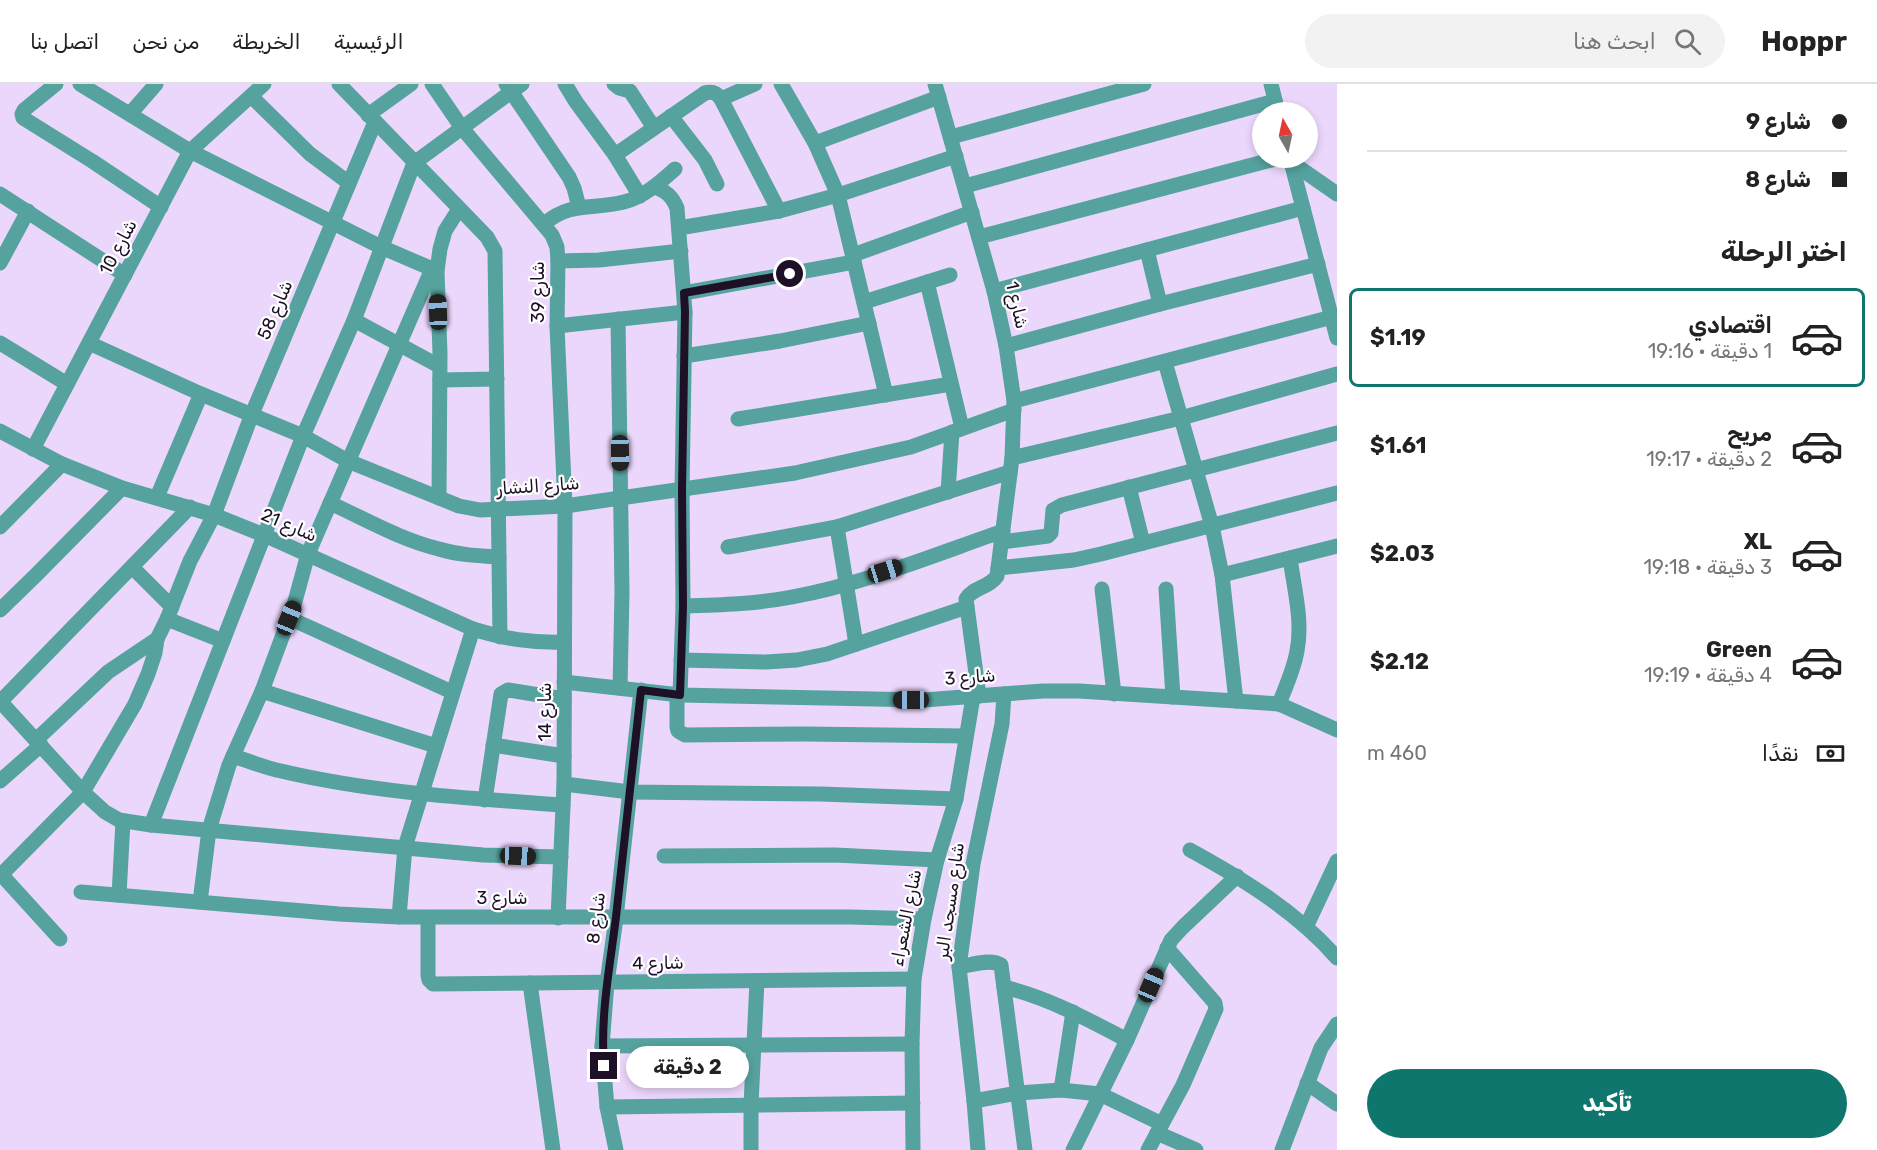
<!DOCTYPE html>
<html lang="ar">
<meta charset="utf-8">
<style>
:root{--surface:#fff;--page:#f2f2f2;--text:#222;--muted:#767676;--line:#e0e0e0;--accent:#0f766e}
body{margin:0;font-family:Rubik,"Noto Sans Arabic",sans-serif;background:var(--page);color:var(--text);direction:rtl;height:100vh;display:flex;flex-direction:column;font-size:22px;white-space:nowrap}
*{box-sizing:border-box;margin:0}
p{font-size:20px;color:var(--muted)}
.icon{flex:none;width:33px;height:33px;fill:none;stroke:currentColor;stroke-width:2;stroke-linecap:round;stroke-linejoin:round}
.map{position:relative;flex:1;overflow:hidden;direction:ltr}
.details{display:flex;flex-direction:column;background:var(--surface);width:540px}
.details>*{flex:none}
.hud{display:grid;align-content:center;height:132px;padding:0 30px;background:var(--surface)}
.needle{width:39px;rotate:351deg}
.buttons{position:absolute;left:1252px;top:18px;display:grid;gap:12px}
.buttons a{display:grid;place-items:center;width:66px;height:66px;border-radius:50%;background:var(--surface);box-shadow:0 3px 9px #0003;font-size:30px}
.end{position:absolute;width:27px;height:27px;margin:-14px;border:8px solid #1e1127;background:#fff;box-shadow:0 0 0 3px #fff}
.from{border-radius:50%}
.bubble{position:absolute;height:42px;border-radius:21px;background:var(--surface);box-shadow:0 3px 9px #0003;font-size:20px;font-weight:700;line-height:42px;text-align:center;direction:rtl}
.car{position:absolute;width:18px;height:36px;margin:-18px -9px;border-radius:8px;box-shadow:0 0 4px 2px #0007;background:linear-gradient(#222 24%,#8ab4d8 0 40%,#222 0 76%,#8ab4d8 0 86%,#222 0)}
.hud b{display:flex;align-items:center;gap:21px;height:57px;font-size:22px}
.hud b+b{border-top:2px solid var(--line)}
.hud i{width:15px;height:15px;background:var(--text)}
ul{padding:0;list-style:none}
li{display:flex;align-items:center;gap:18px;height:99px;margin:0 12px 9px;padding:0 18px;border:3px solid transparent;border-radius:9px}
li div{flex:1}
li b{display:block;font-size:22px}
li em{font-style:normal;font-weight:700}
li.current{border-color:var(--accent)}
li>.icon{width:54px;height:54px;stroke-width:1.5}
h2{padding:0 30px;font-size:27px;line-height:72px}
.pay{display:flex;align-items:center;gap:15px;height:66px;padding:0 30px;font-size:22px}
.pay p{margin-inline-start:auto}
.action{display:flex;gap:12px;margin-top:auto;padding:12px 30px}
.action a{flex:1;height:69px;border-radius:36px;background:var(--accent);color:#fff;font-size:24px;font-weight:700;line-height:69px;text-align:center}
header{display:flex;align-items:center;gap:36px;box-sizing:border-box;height:84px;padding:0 30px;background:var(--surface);border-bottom:2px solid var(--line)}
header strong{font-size:28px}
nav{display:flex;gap:33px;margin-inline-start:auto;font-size:21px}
.search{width:420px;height:54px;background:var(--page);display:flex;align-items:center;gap:15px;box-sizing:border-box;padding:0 21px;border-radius:33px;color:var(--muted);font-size:22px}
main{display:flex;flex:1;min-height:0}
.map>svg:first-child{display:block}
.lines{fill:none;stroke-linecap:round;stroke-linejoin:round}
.minor{stroke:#56a29e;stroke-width:15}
.route{stroke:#1e1127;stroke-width:8}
.labels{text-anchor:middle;stroke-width:4.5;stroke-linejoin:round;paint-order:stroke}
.street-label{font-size:18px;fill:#1e1127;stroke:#fff}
</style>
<header>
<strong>Hoppr</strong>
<div class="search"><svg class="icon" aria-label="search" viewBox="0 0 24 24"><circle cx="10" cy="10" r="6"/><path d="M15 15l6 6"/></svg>ابحث هنا</div>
<nav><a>الرئيسية</a><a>الخريطة</a><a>من نحن</a><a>اتصل بنا</a></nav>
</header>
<main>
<section class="details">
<div class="hud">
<b><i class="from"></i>شارع 9</b>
<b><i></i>شارع 8</b>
</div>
<h2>اختر الرحلة</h2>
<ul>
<li class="current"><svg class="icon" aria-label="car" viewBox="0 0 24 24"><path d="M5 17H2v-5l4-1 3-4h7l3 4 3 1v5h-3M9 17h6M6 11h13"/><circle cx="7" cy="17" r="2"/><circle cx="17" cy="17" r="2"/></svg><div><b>اقتصادي</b><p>1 دقيقة · 19:16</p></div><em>$1.19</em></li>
<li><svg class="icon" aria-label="car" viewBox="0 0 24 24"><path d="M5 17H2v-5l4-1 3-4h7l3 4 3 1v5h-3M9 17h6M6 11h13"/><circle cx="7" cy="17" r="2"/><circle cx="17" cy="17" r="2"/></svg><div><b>مريح</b><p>2 دقيقة · 19:17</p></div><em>$1.61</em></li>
<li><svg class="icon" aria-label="car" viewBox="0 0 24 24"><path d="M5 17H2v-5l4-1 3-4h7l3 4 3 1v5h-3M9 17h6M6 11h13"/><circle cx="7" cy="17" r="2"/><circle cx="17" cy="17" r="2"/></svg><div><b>XL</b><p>3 دقيقة · 19:18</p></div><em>$2.03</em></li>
<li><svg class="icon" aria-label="car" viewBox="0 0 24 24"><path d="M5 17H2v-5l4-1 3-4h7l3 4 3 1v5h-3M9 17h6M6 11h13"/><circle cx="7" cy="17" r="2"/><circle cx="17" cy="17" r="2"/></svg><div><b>Green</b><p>4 دقيقة · 19:19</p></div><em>$2.12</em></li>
</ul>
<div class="pay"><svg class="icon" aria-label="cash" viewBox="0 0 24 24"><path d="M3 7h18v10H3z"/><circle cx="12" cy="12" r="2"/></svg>نقدًا<p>460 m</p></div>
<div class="action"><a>تأكيد</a></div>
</section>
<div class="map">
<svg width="1337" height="1066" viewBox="0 0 1337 1066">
<rect width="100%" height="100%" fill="#ecd7fc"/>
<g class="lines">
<g class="minor">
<polyline points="56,0 24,26 22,30 23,34 92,77 161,123"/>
<polyline points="80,0 190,67 381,163 437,187"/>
<polyline points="339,0 487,153 495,167 500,553"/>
<polyline points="432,0 462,44 552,151 557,163 558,177 557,242 565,422 564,700 558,834"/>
<polyline points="506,0 569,93 574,104 579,123"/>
<polyline points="565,0 576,18 615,71 640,112"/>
<polyline points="614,0 619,4 630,7 654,44"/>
<polyline points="781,0 815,59 838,111 886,311"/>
<path d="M935 0 994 207 1006 262 1014 317 1012 374 997 492C989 504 973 503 966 515L979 612"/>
<polyline points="1271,0 1278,28"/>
<path d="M705 9C713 7 717 9 721 15L779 127"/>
<polyline points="251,12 310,70 349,99"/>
<polyline points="721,15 755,0"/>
<polyline points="130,30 156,0"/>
<polyline points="368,31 411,0"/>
<polyline points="671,32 705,76 717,100"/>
<polyline points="951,53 1144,0"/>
<polyline points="815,59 939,13"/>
<polyline points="615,71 705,9"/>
<polyline points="1290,74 1337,254"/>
<polyline points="1291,78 1337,110"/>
<polyline points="965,102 1275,17"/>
<path d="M654 103C666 107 672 112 677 124L685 228 682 405 683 522 680 611"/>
<polyline points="0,110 125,191"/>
<path d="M544 140C571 117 592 126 624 118 644 113 660 98 675 85"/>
<polyline points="679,144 779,127 838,111 956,72"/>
<polyline points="979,153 1279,74"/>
<polyline points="1147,166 1160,220"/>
<polyline points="853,171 972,128"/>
<polyline points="558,177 599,176 681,167"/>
<polyline points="0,179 28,127"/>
<polyline points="927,198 962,344"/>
<polyline points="994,207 1303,124"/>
<polyline points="684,209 854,178"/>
<polyline points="864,218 950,191"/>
<polyline points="618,235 622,508 620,604"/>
<polyline points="354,236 439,282"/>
<polyline points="557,242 685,228"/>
<polyline points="0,259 67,300"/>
<polyline points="89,259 201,310 303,352 348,377 459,422 480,426 565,422 795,389 911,363 1014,326"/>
<polyline points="1006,262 1160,220 1318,180"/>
<polyline points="684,272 780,257 869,239"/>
<polyline points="1165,278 1212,442 1222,491 1236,617"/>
<polyline points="440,296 497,295"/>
<polyline points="1014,317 1332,233"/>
<polyline points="738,335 951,300"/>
<path d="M0 347 62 380 122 404 214 431 264 451 473 545C505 555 531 559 564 558"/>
<polyline points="33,365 190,67 264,0"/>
<polyline points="1012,374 1181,334 1337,290"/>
<polyline points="1129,403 1143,459"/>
<polyline points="948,408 952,348"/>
<polyline points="157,413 201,310"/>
<polyline points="439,414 440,269 437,187 440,165 445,147 459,125"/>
<path d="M330 419C365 435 401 456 439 465 459 471 479 472 499 473"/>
<polyline points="0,443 62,380"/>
<polyline points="837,443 856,560"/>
<polyline points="1001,458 1048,452 1051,449 1053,426 1062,421 1337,349"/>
<polyline points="728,463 837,443 1010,388"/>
<polyline points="132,483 172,523"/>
<polyline points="998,484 1074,476 1101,470 1337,409"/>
<polyline points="1222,491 1337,462"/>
<polyline points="1102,505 1114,610"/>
<polyline points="1166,505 1173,613"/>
<path d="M683 522C720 521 756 520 792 513 864 500 934 471 1003 447"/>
<polyline points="0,526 37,490 122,404"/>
<polyline points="289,534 452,608"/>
<polyline points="167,535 223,557"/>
<polyline points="681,576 766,578 797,576 827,570 967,523"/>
<polyline points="564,598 680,611 924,616 1043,607 1079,607 1236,617 1279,620 1337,646"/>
<polyline points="262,607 436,662"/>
<polyline points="677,611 677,643 678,647 685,651 805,650 966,652"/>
<polyline points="0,617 83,708 105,728 119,736 151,741 483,771 561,773"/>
<polyline points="0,618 190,423"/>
<path d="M1279 620C1286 602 1294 585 1297 567 1303 537 1294 504 1290 474"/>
<polyline points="36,656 108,588 157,555 167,535 190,477 214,431 252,330 375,38"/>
<polyline points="493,661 564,672"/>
<path d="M233 672C249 677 265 684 281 687 374 709 468 714 563 721"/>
<polyline points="0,697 41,661"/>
<polyline points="564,700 630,708 821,710 956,715"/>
<polyline points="485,716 501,610 508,606 564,615"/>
<polyline points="151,741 303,352 354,236 414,79 522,0"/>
<path d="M1190 766C1243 795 1297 828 1337 874"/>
<polyline points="664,772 835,771 937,776"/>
<polyline points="0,789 60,855"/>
<polyline points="0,792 83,708 135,620 148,590 155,569 157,555"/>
<polyline points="81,808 339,830 399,833 850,833 924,835"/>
<polyline points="119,811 123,737"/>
<polyline points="200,818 209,746 229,681 262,607 294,521 308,470 432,185"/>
<polyline points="399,833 405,763 473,545"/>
<polyline points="428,834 428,892 429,896 433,900 914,895"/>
<polyline points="1306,843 1337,777"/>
<path d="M959 883C971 881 991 874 1001 881L1025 1066"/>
<polyline points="530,899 553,1066"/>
<path d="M1004 903C1049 914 1087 935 1127 956"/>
<polyline points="602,962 912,960"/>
<polyline points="1307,999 1337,1020"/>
<polyline points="1061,1006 1073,928"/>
<polyline points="974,1017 1018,1009 1061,1006 1100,1010 1162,1040"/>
<polyline points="607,1023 913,1019"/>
<polyline points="1157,1049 1196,1066"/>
<polyline points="616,1066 607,1023 602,962 607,899 616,834 641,606"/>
<polyline points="751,1066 751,1021 757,897"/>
<polyline points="913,1066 912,960 914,895 924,835 937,776 956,715 973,613"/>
<polyline points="978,1066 974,1017 959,883 973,780 1002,640 1004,610"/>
<polyline points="1073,1066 1127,956 1171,856 1183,843 1237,792"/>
<polyline points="1148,1066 1183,1001 1216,925 1215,919 1167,864"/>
<polyline points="1282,1066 1321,964 1337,940"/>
</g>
</g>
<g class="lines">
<path class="route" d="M604 982C600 932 610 882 616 833 625 757 632 682 641 606L680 611 683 522 682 405 685 228 684 209 790 190"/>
</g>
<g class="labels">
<g class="street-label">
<text transform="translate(118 163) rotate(-62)" y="6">شارع 10</text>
<text transform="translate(538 208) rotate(-90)" y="6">شارع 39</text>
<text transform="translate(1017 221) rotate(77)" y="6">شارع 1</text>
<text transform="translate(275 226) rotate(-67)" y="6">شارع 58</text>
<text transform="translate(538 402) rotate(-4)" y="6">شارع النشار</text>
<text transform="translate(289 441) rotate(23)" y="6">شارع 21</text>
<text transform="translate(970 593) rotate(-4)" y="6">شارع 3</text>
<text transform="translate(545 628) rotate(-90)" y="6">شارع 14</text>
<text x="502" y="820">شارع 3</text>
<text transform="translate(950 817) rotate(-82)" y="6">شارع مسجد البر</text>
<text transform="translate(596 834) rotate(-83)" y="6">شارع 8</text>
<text transform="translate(906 834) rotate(-79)" y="6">شارع الشعراء</text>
<text transform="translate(658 879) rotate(-1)" y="6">شارع 4</text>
</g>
</g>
</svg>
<div class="buttons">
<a><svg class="needle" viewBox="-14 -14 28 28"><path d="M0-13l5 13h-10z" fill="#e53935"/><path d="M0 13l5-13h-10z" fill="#767676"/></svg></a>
</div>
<i class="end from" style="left:790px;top:190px"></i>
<i class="end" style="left:604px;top:982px"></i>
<div class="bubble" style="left:626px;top:962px;width:123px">2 دقيقة</div>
<i class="car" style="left:438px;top:228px;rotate:358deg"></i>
<i class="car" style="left:620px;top:369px;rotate:179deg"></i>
<i class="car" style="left:885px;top:487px;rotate:73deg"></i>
<i class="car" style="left:289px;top:534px;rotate:22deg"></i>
<i class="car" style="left:911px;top:616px;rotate:270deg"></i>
<i class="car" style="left:518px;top:772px;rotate:92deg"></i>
<i class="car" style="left:1151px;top:901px;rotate:23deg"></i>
</div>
</main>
